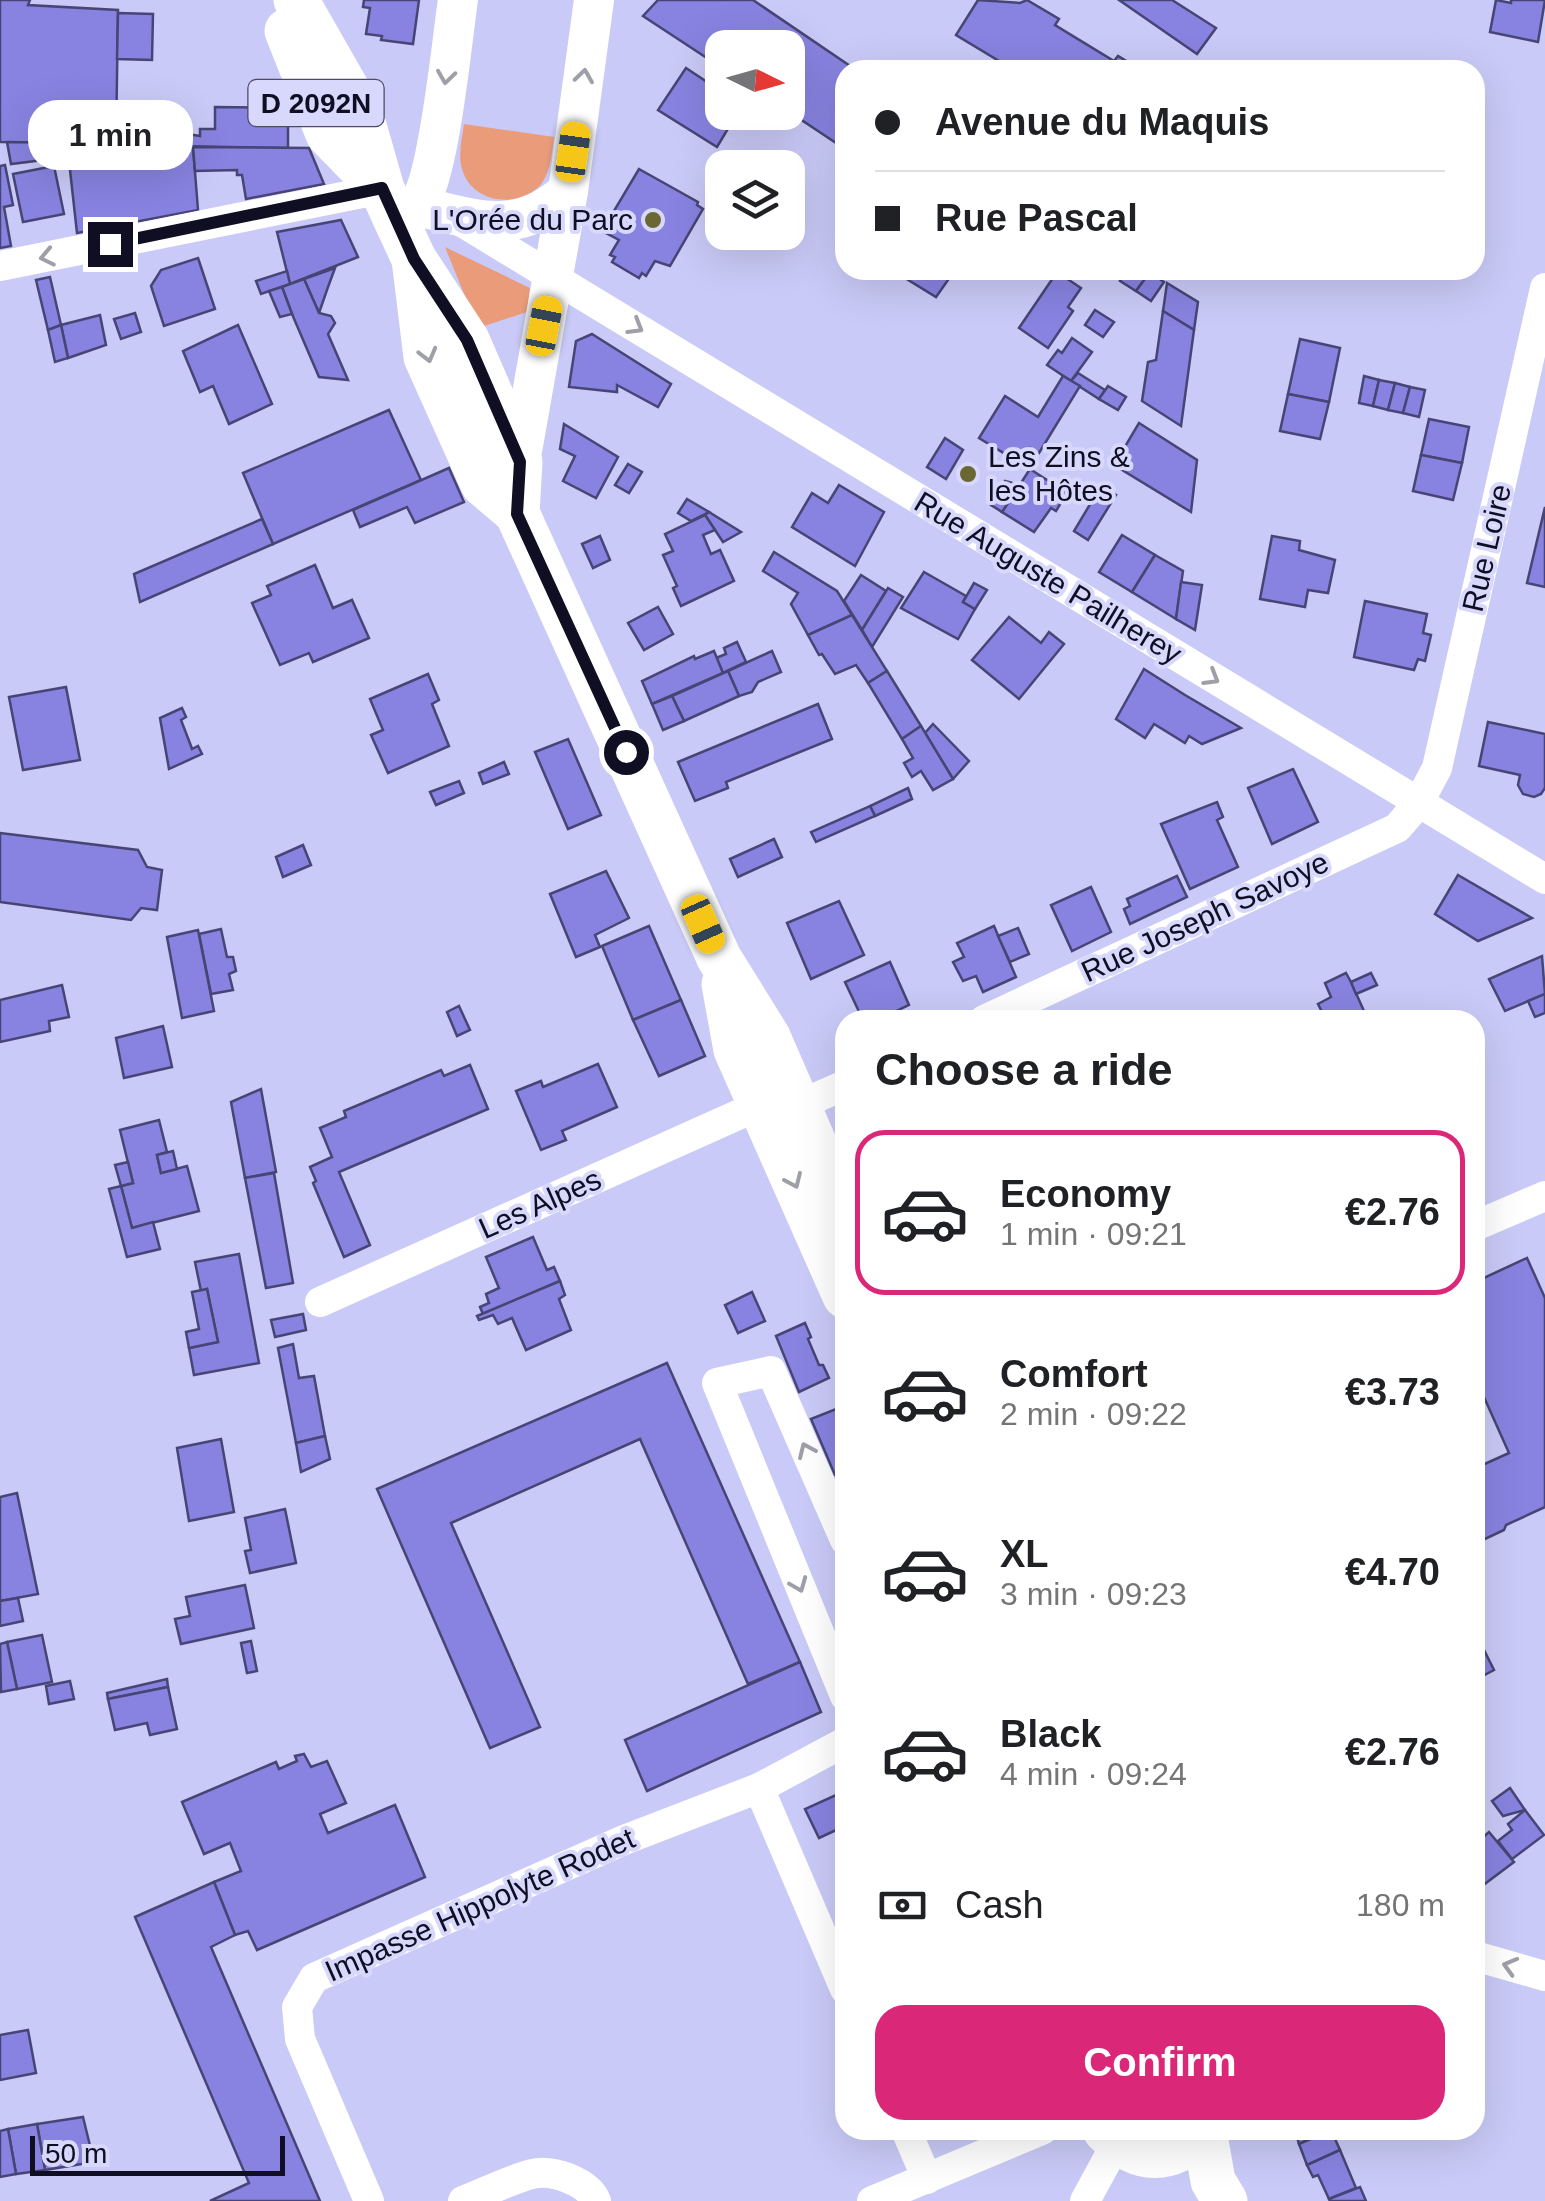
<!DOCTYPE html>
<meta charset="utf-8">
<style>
:root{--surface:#fff;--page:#f2f2f2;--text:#202124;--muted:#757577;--line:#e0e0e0;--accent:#db2777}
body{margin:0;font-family:Helvetica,sans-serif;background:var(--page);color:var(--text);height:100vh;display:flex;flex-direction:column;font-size:38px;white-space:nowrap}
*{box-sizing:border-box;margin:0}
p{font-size:32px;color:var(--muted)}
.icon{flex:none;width:55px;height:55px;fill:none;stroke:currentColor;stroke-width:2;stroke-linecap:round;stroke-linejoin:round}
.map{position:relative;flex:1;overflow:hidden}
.panel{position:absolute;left:835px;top:1010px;width:650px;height:1130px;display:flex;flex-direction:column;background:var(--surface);border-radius:30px;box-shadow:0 10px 40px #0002}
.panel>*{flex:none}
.hud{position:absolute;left:835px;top:60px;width:650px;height:220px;border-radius:30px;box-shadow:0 10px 40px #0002;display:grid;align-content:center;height:220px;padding:0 40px;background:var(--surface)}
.needle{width:65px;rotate:95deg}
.fabs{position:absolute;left:705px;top:30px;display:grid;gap:20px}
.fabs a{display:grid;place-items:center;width:100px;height:100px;border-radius:20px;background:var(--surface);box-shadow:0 10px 40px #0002;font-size:50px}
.scale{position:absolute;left:30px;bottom:25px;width:255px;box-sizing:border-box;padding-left:10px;border:5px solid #0f0e22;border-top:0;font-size:28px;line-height:35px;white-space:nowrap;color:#0f0e22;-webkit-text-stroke:8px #d7d8fb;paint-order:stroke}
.end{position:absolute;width:45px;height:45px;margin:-22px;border:12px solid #0f0e22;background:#fff;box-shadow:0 0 0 5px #fff}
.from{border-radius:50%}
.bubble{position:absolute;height:70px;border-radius:30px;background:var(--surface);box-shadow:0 10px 40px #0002;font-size:32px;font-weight:700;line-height:70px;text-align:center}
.car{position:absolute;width:30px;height:60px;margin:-30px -15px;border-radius:12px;box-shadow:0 0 8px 2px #0007;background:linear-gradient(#f5c518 24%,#345 0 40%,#f5c518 0 76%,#345 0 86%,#f5c518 0)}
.hud b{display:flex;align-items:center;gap:35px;height:95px;font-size:38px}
.hud b+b{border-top:2px solid var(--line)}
.hud i{width:25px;height:25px;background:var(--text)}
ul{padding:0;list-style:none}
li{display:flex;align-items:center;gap:30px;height:165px;margin:0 20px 15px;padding:0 20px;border:5px solid transparent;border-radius:30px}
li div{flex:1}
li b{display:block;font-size:38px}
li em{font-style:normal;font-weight:700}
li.current{border-color:var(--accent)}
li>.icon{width:90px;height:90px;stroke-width:1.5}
h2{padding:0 40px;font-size:45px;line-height:120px}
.pay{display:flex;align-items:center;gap:25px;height:110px;padding:0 40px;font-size:38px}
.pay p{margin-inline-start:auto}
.button{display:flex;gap:20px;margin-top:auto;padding:20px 40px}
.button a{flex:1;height:115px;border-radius:30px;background:var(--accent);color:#fff;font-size:40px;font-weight:700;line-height:115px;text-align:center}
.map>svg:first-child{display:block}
.green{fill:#ea9c7a}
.building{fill:#8883e0;stroke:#474575;stroke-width:2.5}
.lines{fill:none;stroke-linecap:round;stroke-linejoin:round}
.minor{stroke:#fff;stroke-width:30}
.secondary{stroke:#fff;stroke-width:40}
.primary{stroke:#fff;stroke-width:45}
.oneway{stroke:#9f9fa7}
.route{stroke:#0f0e22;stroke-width:12}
.poi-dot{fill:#6b6733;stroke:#d7d8fb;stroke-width:4}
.labels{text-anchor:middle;stroke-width:8;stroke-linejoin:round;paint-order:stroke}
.shield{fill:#d7d8fb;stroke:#4b4b63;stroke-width:2.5}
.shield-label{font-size:28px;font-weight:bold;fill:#0f0e22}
.poi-label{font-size:30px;fill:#0f0e22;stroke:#d7d8fb;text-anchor:end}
.street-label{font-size:30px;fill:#0f0e22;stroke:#d7d8fb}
</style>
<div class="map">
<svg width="1545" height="2201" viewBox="0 0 1545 2201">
<rect width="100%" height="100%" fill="#c9caf7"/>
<g class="green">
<path d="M464 124 554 137C552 151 551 170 542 183 521 209 474 204 463 172 457 157 462 139 464 124Z"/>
<polygon points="445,247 530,288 527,312 478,328"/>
</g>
<g class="building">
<polygon points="0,0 30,0 28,5 118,10 116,144 0,142"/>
<polygon points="364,0 419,0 413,44 381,40 382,36 366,34 370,8 363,7"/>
<polygon points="658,0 753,0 856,70 845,70 845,149 788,111 788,48 722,48 722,68 643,16"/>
<polygon points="978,0 1020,3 1027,0 1059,19 1055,25 1114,61 1118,56 1141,70 1014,70 956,35"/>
<polygon points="1119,0 1172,0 1216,28 1197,54"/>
<polygon points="1496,0 1511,3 1511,0 1545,0 1538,42 1490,32"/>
<polygon points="118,13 153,14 152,60 117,59"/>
<polygon points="686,68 722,92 722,112 738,112 717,147 658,110"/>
<polygon points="215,107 288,108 288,148 174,146 174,132 200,136 200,129 215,129"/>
<polygon points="7,142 67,143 68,157 11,164"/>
<polygon points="67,143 193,147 198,210 77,233"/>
<polygon points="193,147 309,148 324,184 246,199 242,175 237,175 237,170 195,171"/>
<polygon points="5,165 13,205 4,207 11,246 0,248 0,166"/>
<polygon points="54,166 64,214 23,222 13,174"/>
<polygon points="639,169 698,202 697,205 703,209 670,266 655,261 646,276 642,273 639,278 612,262 615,257 610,255 619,240 602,231"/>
<polygon points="341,220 358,257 290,284 277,232"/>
<polygon points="198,258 215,309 164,326 151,286 161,270"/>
<polygon points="335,268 328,287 319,313 304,279"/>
<polygon points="892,270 955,270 936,297"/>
<polygon points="1128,270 1150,272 1136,291 1120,281"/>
<polygon points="287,271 290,284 261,294 256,281"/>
<polygon points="1057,272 1081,288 1068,307 1073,311 1048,348 1019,328"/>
<polygon points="1150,272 1164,282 1151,301 1136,291"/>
<polygon points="50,277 61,325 48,330 36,280"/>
<polygon points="304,279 319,313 331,316 335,323 328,334 348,380 319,377 292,314 282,287"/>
<polygon points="1167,283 1198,302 1194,330 1163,311"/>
<polygon points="282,287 292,314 280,317 269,291"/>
<polygon points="1095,310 1114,322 1103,337 1085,325"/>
<polygon points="1163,311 1194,330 1181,426 1142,401 1148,362 1156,360"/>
<polygon points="135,313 141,332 121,339 114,319"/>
<polygon points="100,315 106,345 68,358 61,325"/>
<polygon points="61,325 68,358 55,362 48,330"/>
<polygon points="238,325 272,404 229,424 213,386 200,392 183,351"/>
<polygon points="592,334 671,384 658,407 617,385 617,392 569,387 576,341"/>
<polygon points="1072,338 1092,352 1071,381 1047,365 1058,350 1062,353"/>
<polygon points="1300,339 1340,348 1329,402 1288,394"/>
<polygon points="1078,373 1105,390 1099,399 1071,381"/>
<polygon points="1063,376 1080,386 1039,453 1030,448 1020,463 979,438 1005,396 1038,417"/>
<polygon points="1364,376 1379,380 1373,406 1359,403"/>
<polygon points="1379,380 1395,383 1388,410 1373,406"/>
<polygon points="1395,383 1410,387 1403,413 1388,410"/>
<polygon points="1108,386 1126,397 1118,410 1099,399"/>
<polygon points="1410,387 1425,390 1419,417 1403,413"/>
<polygon points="1288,394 1329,402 1320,439 1280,431"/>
<polygon points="389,410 421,480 273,544 243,473"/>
<polygon points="1429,419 1469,427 1462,463 1421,455"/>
<polygon points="1139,423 1197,460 1191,512 1114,465"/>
<polygon points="564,424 618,457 596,498 563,481 575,456 560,449"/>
<polygon points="945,438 963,450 946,479 927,467"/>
<polygon points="1421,455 1462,463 1453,500 1413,491"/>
<polygon points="628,464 642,472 629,493 615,485"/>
<polygon points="449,468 464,502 415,523 407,507 360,527 353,510"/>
<polygon points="1030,469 1067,493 1056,511 1051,508 1034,532 1002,512"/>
<polygon points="1005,481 1020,485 1002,512 991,505"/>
<polygon points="839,485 884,512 855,566 792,527 812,493 828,503"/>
<polygon points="1101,486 1116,495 1088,540 1074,531"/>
<polygon points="687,499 709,512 691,521 678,513"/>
<polygon points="1545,507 1545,587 1527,583"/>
<polygon points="709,512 741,532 723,542 705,515"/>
<polygon points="705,515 715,530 703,535 711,554 720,550 734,581 681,606 673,588 677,586 663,555 673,551 665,534"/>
<polygon points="262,519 273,544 140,602 134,574"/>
<polygon points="1122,535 1155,555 1132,592 1099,572"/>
<polygon points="600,536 610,560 593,568 582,544"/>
<polygon points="1272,536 1300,541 1299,550 1335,560 1328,593 1308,590 1305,607 1260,599"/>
<polygon points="774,552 837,591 852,615 808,635 791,604 798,593 763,571"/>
<polygon points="1155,555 1183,571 1176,619 1132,592"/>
<polygon points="315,565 333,608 352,600 369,638 313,662 309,653 280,665 252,603 271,595 267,586"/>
<polygon points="924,572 966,596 963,602 975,609 958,639 901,608"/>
<polygon points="861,575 886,591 862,630 844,601"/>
<polygon points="1181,582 1202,585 1195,630 1176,619"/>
<polygon points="974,583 987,590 975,609 963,602"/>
<polygon points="888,588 903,597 872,647 862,630"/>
<polygon points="1365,601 1427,614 1423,633 1431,635 1425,661 1418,659 1414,670 1354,657"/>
<polygon points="658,607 673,634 644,650 628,623"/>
<polygon points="852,615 887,671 868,683 856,665 835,674 822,654 819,655 808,635"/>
<polygon points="1009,617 1041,643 1049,632 1064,644 1019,699 972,660"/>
<polygon points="737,642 746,662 723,673 716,658 726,654 724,648"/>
<polygon points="714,651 723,673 652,704 642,681 694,656 695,659"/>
<polygon points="772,651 781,672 758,682 752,692 739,696 728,671"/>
<polygon points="1144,669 1185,695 1241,728 1202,744 1189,736 1185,743 1154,724 1145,738 1116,719"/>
<polygon points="728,671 739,696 684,721 672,696"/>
<polygon points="887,671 921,726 902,739 868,683"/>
<polygon points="428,674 439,700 432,704 449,746 388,773 371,735 383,730 370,699"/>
<polygon points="66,687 80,760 23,770 9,697"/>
<polygon points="672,696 684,721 663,730 652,704"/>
<polygon points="818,704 832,739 726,782 728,788 695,801 678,762"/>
<polygon points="182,708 186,717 181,720 191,746 192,749 198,746 202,754 169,769 160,718"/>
<polygon points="1488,722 1545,734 1545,788 1541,794 1534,797 1523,794 1518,785 1520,775 1479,766"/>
<polygon points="933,724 969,761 953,779 925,733"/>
<polygon points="921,726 953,779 933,790 921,771 912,777 904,763 913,758 902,739"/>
<polygon points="568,739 601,815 568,829 535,752"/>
<polygon points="504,762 509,774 483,784 479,773"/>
<polygon points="1293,769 1318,822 1272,844 1248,788"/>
<polygon points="459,781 464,793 436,805 430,792"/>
<polygon points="908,788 912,799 875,816 870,806"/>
<polygon points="1217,802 1223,817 1217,820 1238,867 1190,889 1161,824"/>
<polygon points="870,806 875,816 816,842 811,832"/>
<polygon points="0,833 138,850 147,867 162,870 157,910 141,908 131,920 0,902"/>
<polygon points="774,839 782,857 738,877 730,859"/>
<polygon points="303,845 311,865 283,877 276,857"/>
<polygon points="606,871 629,918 595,935 600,947 576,957 550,894"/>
<polygon points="1458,875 1532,918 1478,941 1435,914"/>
<polygon points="1177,876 1187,897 1130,924 1124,909 1130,906 1127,899"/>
<polygon points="1091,887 1111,932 1072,951 1051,905"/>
<polygon points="839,901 864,955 811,979 787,923"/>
<polygon points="649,926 681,1000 633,1020 602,946"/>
<polygon points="994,926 1016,977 983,992 976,976 963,981 953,962 964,957 957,943"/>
<polygon points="1018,928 1029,954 1010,962 998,936"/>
<polygon points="221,929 227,957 233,957 236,971 229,974 233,990 211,994 199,934"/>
<polygon points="198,930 214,1011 182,1018 167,937"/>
<polygon points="1542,956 1545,994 1505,1011 1489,979"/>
<polygon points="890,962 909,1005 878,1020 863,1020 845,982"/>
<polygon points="1346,973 1351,982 1368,1020 1326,1020 1318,1004 1331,997 1325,983"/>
<polygon points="1371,973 1377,985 1356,994 1351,982"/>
<polygon points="62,985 69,1017 49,1021 50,1031 0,1042 0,1000"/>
<polygon points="1545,994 1545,1013 1535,1017 1528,1001"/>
<polygon points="681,1000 705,1056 659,1076 633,1020"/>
<polygon points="459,1006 470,1030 457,1036 447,1012"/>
<polygon points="163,1026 172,1067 124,1078 116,1038"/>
<polygon points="598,1064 617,1107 562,1131 566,1140 541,1150 516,1091 541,1081 543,1087"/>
<polygon points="470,1065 488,1109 339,1172 370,1245 344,1257 313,1183 316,1181 310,1167 332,1157 320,1128 346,1117 344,1111 441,1070 444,1076"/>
<polygon points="261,1089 276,1172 245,1178 231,1102"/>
<polygon points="159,1120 167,1152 157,1155 161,1173 187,1166 199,1211 132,1228 121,1186 133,1183 120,1130"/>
<polygon points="173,1151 177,1169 161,1173 157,1155"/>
<polygon points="128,1162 133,1183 121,1186 115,1165"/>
<polygon points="274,1173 293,1283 266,1288 245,1178"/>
<polygon points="121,1186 132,1228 153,1222 160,1249 127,1257 109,1189"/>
<polygon points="533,1237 547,1270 554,1267 560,1281 483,1314 480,1307 489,1303 486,1294 499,1288 486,1257"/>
<polygon points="239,1254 259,1363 194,1375 189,1348 218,1342 207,1289 201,1291 195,1262"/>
<polygon points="1527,1258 1545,1298 1545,1507 1506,1525 1504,1530 1485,1539 1475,1539 1475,1460 1478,1467 1509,1453 1475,1377 1475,1282"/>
<polygon points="560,1281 565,1295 559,1299 571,1330 526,1350 512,1318 498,1324 493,1315 479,1320 477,1316"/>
<polygon points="207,1289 218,1342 189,1348 186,1332 199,1329 192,1292"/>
<polygon points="752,1292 765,1321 738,1333 725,1305"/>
<polygon points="303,1314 306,1330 275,1337 271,1320"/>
<polygon points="805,1323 811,1337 808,1339 819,1365 823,1365 829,1378 799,1392 776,1336"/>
<polygon points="293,1344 299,1378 314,1376 325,1436 296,1443 278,1348"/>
<polygon points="667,1363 800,1662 748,1684 640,1439 451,1523 540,1727 490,1748 377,1489"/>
<polygon points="841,1407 845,1416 845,1471 835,1475 811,1419"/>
<polygon points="325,1436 330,1459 301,1472 296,1443"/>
<polygon points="221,1439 234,1512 189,1521 177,1448"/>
<polygon points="17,1493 38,1594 0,1601 0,1497"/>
<polygon points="285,1509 296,1563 250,1573 245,1551 251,1550 245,1518"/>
<polygon points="245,1585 254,1628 181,1644 175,1619 190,1616 186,1597"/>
<polygon points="18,1598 23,1621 0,1626 0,1601"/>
<polygon points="42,1635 52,1682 17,1689 7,1642"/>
<polygon points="251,1641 257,1671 247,1673 241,1643"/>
<polygon points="7,1642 17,1689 1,1692 0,1644"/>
<polygon points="1480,1642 1494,1670 1475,1680 1475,1645"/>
<polygon points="800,1662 821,1712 647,1791 625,1740"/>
<polygon points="167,1679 168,1687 108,1699 107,1693"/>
<polygon points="70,1681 74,1699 49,1704 46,1686"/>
<polygon points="168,1687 177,1729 150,1735 147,1723 115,1730 108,1699"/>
<polygon points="304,1754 311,1767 327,1761 346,1803 320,1814 328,1833 395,1805 425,1877 257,1950 248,1931 235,1935 214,1882 241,1871 230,1843 204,1854 182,1802 276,1762 279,1769 297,1761 295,1756"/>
<polygon points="1510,1788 1525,1810 1503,1816 1492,1801"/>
<polygon points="845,1791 845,1826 819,1838 805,1809"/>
<polygon points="1525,1810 1544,1835 1512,1859 1498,1841 1512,1830 1508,1824"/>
<polygon points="1489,1832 1514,1862 1482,1886 1475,1878 1475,1844"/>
<polygon points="214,1882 235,1935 211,1947 320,2201 210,2201 249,2183 135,1917"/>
<polygon points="28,2030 36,2073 0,2080 0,2035"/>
<polygon points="83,2117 94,2162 45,2170 37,2124"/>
<polygon points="37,2124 45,2170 16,2174 8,2129"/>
<polygon points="8,2129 16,2174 0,2177 0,2131"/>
<polygon points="1295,2130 1330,2130 1299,2144"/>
<polygon points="1331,2130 1340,2150 1307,2165 1299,2144"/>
<polygon points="1340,2150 1356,2188 1329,2199 1318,2175 1313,2177 1307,2165"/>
<polygon points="1360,2187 1366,2201 1330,2201 1329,2199"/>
</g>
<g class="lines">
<g class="minor">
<polyline points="462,222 1545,879"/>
<polyline points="0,266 382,189"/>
<polyline points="984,1020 1397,828 1418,804 1437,768 1545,288"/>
<polyline points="1475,1226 1545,1196"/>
<polyline points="320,1302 760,1105 797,1106 845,1085"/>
<polyline points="845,1540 771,1371 717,1383 845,1696"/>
<polyline points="759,1788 845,1989"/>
<polyline points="1475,1956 1545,1976"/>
<polyline points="906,2130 927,2179"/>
<polyline points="369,2201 300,2039 297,2007 314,1978 624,1840 759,1788 845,1742"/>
<path d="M463 2201C486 2192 509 2180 532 2174 553 2169 588 2182 596 2201"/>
<polyline points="872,2201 1042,2130"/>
<polyline points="1085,2201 1117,2142"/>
</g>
<g class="secondary">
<path d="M417 206C477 220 518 237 568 191"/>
<path d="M395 218C401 214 411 211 416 206 439 184 452 38 458 0"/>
<polyline points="520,462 568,191 594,0"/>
</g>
<g class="primary">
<polyline points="296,0 360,112 382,189 395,218 414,259 467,340 520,462 517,513"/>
<polyline points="287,31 328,134 377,184"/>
<polyline points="414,259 426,357 483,484 517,513 719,958 768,1037 845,1214"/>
<polyline points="724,984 736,1050 845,1296"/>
<path d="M1105 2130C1139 2164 1171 2164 1204 2130"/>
<polyline points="1204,2130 1213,2181 1225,2201"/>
</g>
</g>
<defs><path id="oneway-chevron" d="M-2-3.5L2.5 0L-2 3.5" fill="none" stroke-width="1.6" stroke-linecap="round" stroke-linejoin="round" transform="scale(2.5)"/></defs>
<g class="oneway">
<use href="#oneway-chevron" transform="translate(584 76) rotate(-82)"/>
<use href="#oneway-chevron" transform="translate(446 77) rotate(98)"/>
<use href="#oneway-chevron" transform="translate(47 257) rotate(168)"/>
<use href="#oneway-chevron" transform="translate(636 327) rotate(31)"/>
<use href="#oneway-chevron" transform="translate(428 355) rotate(75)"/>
<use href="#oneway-chevron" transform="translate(1212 678) rotate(31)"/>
<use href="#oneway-chevron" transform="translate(794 1181) rotate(66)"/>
<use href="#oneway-chevron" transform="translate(806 1450) rotate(-114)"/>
<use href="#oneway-chevron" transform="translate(799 1585) rotate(68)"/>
<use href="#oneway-chevron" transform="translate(1510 1966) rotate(-164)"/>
</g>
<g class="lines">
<polyline class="route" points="110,244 382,188 414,259 467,340 520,462 517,514 626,752"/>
</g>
<g class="poi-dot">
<circle cx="653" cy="220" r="10"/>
<circle cx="968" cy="474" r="10"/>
</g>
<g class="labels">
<rect class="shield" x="248.5" y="80" width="135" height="46" rx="8"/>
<g class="shield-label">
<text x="316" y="113">D 2092N</text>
</g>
<g class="poi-label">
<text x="633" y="230">L'Orée du Parc</text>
<text x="988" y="467" text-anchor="start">Les Zins &amp;<tspan x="988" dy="34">les Hôtes</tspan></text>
</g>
<g class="street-label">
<text transform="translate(1487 548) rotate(-77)" y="10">Rue Loire</text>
<text transform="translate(1048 578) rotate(31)" y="10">Rue Auguste Pailherey</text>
<text transform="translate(1205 917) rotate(-25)" y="10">Rue Joseph Savoye</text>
<text transform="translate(540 1204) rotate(-24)" y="10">Les Alpes</text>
<text transform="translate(480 1905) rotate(-24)" y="10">Impasse Hippolyte Rodet</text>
</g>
</g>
</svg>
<div class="fabs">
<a><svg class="needle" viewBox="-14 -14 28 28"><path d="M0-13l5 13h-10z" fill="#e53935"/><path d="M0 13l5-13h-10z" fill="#757577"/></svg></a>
<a><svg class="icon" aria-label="layers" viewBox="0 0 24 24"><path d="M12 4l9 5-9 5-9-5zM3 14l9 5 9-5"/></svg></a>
</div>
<div class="scale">50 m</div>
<i class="end from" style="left:626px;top:752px"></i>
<i class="end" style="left:110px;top:244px"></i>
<div class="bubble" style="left:28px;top:100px;width:165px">1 min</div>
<i class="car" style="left:573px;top:152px;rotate:8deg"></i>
<i class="car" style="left:544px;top:326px;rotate:11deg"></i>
<i class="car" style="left:703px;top:924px;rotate:156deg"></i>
<div class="hud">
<b><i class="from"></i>Avenue du Maquis</b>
<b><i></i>Rue Pascal</b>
</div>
<section class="panel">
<h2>Choose a ride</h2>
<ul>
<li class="current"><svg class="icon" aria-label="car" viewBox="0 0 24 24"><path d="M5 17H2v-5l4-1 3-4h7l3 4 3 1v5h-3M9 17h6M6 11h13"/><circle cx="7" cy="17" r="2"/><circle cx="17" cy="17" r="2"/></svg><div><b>Economy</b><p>1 min · 09:21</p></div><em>€2.76</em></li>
<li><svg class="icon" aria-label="car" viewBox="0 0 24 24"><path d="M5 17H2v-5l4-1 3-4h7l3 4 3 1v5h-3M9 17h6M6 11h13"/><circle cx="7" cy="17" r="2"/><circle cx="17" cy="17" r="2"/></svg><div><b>Comfort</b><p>2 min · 09:22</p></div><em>€3.73</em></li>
<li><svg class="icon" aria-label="car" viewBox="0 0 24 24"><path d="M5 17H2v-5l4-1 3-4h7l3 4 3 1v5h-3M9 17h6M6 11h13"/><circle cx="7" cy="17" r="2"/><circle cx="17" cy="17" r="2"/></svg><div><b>XL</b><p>3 min · 09:23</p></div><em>€4.70</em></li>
<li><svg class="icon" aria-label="car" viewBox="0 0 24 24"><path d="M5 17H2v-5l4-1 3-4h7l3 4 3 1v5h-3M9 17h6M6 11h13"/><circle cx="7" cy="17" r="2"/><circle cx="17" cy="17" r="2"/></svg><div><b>Black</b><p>4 min · 09:24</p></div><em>€2.76</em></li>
</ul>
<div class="pay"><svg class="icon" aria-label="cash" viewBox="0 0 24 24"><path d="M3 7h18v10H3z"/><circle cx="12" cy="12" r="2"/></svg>Cash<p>180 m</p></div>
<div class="button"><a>Confirm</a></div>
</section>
</div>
